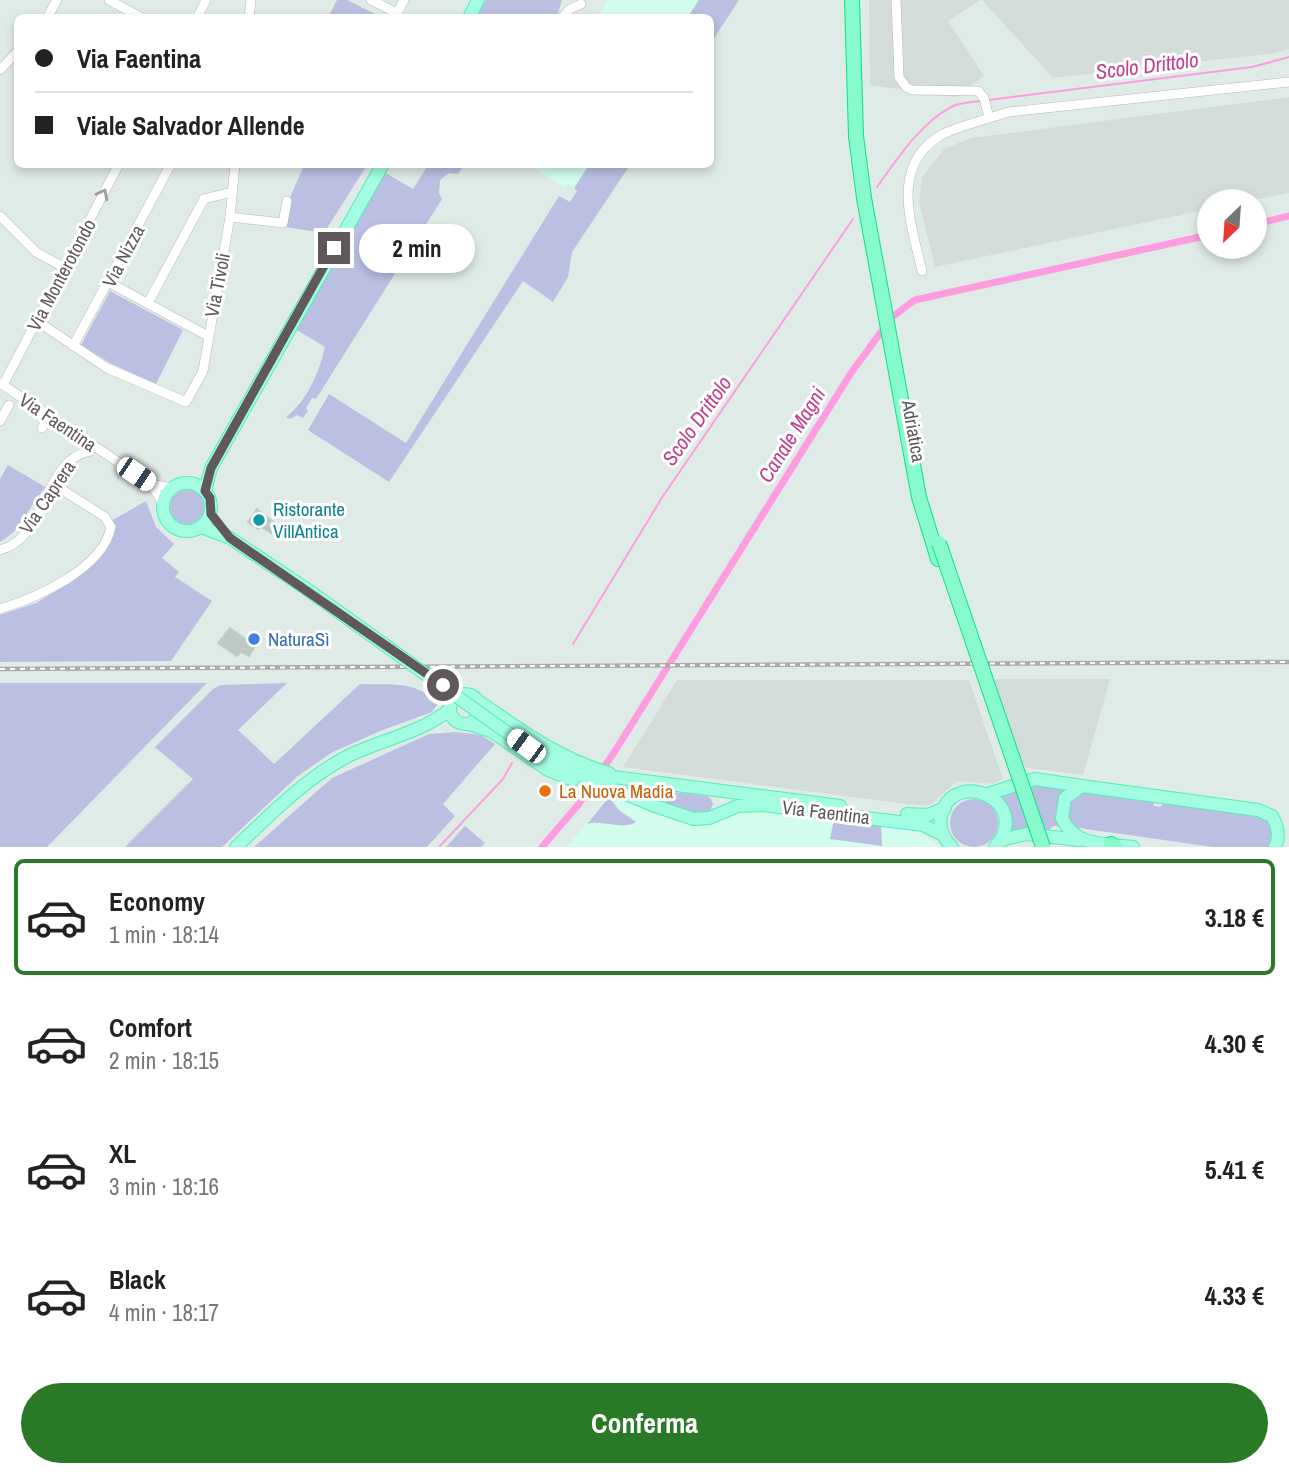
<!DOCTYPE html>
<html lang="it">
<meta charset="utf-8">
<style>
:root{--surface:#fff;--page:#f2f2f2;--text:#222;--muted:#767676;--line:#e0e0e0;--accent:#2a7926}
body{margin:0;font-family:"Archivo Narrow",sans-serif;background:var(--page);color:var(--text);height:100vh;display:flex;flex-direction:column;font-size:26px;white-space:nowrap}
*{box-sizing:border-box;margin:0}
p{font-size:23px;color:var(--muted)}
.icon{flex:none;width:38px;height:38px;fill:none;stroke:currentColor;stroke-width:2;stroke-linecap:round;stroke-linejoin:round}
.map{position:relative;height:847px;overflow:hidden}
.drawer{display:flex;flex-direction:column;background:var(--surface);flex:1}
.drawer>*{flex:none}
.top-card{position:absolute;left:14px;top:14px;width:700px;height:154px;border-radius:10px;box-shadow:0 4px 10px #0003;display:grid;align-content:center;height:154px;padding:0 21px;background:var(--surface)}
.needle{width:46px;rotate:205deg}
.fabs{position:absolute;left:1197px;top:189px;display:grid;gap:14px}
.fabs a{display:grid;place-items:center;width:70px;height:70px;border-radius:50%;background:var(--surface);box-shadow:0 4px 10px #0003;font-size:35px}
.end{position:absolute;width:32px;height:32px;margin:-16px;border:9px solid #60585c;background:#fff;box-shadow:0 0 0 4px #fff}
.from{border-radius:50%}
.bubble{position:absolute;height:49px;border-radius:24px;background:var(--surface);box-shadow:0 4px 10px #0003;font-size:23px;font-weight:800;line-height:49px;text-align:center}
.car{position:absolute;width:21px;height:42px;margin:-21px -10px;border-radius:9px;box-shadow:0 0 5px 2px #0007;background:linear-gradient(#fff 24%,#345 0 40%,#fff 0 76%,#345 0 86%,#fff 0)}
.top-card b{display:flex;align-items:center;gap:24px;height:66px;font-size:26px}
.top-card b+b{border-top:2px solid var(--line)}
.top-card i{width:18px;height:18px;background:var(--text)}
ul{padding:12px 0 0;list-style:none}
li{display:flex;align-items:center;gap:21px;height:116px;margin:0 14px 10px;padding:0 7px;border:4px solid transparent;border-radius:10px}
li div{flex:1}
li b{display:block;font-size:26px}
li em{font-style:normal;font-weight:800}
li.on{border-color:var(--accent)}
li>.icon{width:63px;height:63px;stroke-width:1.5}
.primary-button{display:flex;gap:14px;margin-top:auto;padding:14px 21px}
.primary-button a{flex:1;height:80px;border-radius:42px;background:var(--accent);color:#fff;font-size:28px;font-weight:800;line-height:80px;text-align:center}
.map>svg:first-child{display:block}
.commercial{fill:#d2fded}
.industrial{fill:#d4dcd9}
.green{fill:#bbc0e3}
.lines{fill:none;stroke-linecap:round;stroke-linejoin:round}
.stream{stroke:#fd9ddf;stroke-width:2}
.canal{stroke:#fd9ddf;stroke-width:7}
.building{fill:#bdc9c3;stroke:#bdcfc7;stroke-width:2}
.minor-casing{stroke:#bcb5b8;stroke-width:10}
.major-casing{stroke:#55edb0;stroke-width:14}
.highway-casing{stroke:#05e583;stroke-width:16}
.minor{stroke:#fff;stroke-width:9}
.major{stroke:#a2fde3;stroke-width:12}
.highway{stroke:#87face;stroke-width:14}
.rail-casing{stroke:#acaaab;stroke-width:4.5}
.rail{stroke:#fff;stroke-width:2;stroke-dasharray:5;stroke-linecap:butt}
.major-bridge-casing{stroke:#55edb0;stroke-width:14;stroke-linecap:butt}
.highway-bridge-casing{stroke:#05e583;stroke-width:16;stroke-linecap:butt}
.major-bridge{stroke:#a2fde3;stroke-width:12}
.highway-bridge{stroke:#87face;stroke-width:14}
.oneway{stroke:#a09b9d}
.route{stroke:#60585c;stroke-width:9}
.culture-dot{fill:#0f9aa8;stroke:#fff;stroke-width:2.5}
.shop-dot{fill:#3f7fe0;stroke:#fff;stroke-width:2.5}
.food-dot{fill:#e8710a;stroke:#fff;stroke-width:2.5}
.labels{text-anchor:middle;stroke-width:6;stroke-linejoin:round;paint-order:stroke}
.street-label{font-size:19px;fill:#60585c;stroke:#fff}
.culture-label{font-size:19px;fill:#0d838f;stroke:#fff;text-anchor:start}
.shop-label{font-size:19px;fill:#366cbe;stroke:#fff;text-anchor:start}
.food-label{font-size:19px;fill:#c56008;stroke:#fff;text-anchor:start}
.water-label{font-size:21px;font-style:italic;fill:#bf418e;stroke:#fff}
</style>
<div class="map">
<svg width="1289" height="847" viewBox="0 0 1289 847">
<rect width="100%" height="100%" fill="#dfebe7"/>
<g class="commercial">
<polygon points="608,0 699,0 688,17 597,18"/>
<polygon points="529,165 593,165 577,190 567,184 565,188"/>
<polygon points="609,795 672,819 708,822 735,810 760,806 913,827 941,847 567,847"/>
</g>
<g class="industrial">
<polygon points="869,0 980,0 948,21 984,76 955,97 870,85"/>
<polygon points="982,0 1289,0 1289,49 1276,53 1053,78"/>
<polygon points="1289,97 1289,193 1247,201 1209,201 1209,209 935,267 919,203 922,177 944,149 971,138"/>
<polygon points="993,679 1110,679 1083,775 1022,767"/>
<polygon points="677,680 969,680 1003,779 994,784 957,781 930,805 914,805 623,767"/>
</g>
<g class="green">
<polygon points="337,0 347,0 381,17 328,17"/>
<polygon points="486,0 562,0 557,17 476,18"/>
<polygon points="699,0 739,0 711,43 710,18 688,17"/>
<polygon points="304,165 367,165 324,233 285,227 289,200"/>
<path d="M428 165H464L458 174 449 173 440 180 439 193 442 199 316 399 312 398 306 408 308 411 303 418 297 415 290 419 286 417C308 400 319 372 325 347L295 329 384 172 413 189Z"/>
<polygon points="589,165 630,165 572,252 568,277 553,302 523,281 389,482 308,430 329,394 406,443 559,196 570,202 577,191 574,188"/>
<polygon points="110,291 183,330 156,384 112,364 81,345"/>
<polygon points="8,465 45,487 14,532 0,542 0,479"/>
<circle cx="187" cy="507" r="17"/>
<polygon points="146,501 156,527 174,544 162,558 179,572 175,577 212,601 171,661 0,662 0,615 36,603 77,578 94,561 111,521"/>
<polygon points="0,683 207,683 47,847 0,847"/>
<path d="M287 683 238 730 274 764 360 684C394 685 411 680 439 702L432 712 380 731 331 753 298 776 222 847H125L193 779 155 747 213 689 221 685Z"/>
<polygon points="456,732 481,735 495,744 443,804 455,816 427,847 254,847 332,778 429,734"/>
<polygon points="1030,784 1070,789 1062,827 1054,826 1047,831 1008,830 998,797"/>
<polygon points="673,792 707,796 711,799 713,804 709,813 699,814 665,806 667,797 671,797"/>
<polygon points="1079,792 1153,800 1154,806 1160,807 1166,801 1259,814 1273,823 1271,847 1213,847 1079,828 1078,832 1069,825 1065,805"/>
<path d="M609 797 619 810 636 822C622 831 603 819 587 824Z"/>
<circle cx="974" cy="823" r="24"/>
<polygon points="838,820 881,825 882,846 830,839 833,824"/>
<polygon points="465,826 485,843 481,847 446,847"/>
</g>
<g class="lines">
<g class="stream">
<polyline points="989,100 1252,67 1289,57"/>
<path d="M877 187C898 158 920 123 953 106 960 103 972 102 980 101"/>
<polyline points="573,644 663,496 853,219"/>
<polyline points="439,847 503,779 512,763"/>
</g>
<g class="canal">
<polyline points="1255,224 1289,216"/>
<polyline points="542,847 578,805 615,751 851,373 892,317 915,300 1209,235"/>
</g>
</g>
<g class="building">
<polygon points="257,509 277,525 271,533 261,527 258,529 248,522"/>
<polygon points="230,628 255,646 249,656 241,652 237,656 218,643"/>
</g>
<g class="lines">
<defs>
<g id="minor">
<polyline points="109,0 142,18"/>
<polyline points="371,0 397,13 404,0"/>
<polyline points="896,0 899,77 906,87 912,90 978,91 984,98 989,118 1009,112 1289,82"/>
<polyline points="47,18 57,0"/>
<polyline points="197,18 206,0"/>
<polyline points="249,18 251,0"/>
<polyline points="562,18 570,9 581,4"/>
<polyline points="0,70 18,51"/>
<polyline points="0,216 36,252 65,268"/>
<polyline points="230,217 283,223 287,201"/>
<path d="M922 271C911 223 889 164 943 134 957 127 974 123 989 118"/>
<polyline points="108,282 208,336"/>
<polyline points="148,303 204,199 232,192"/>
<polyline points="37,321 107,368 186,402 203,371 230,217 235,164"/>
<polyline points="73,346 171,164"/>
<polyline points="0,383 151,484 172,488"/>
<polyline points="3,385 119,164"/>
<polyline points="0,421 9,405"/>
<polyline points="42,428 50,417"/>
<polyline points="151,484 163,504"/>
<path d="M0 550C48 538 42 460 90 451L94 446"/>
<path d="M0 609C36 598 103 569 111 527L105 517 53 484"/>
</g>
<g id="major">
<polyline points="469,18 478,0"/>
<circle cx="187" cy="507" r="24"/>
<polyline points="205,491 211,468 383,164"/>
<polyline points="201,527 230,538 308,590"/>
<circle cx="465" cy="709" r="15"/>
<path d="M478 701C521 730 559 759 609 773"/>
<polyline points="469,724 491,731 548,770 573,780"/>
<polyline points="526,746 582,776 655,806 694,819 709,818 738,806 763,805 923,825 943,835"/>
<polyline points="598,775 840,806"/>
<polyline points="988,794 1035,779 1082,786"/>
<polyline points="907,814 928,815 945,808"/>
<polyline points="1001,840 1026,834 1079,840"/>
<path d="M236 847C271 814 306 778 348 756 380 740 424 732 450 709"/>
<path d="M952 847C944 839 939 828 941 817 951 765 1035 801 995 847"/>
<path d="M1133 847C1105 844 1074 846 1062 818L1065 798 1082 786 1258 810 1272 816C1278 827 1280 836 1275 847"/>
</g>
<g id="highway">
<polyline points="852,0 856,136 864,198 919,497 938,559"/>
<polyline points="1111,844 1116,847"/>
</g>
</defs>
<use href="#minor" class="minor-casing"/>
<use href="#major" class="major-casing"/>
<use href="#highway" class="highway-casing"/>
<use href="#minor" class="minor"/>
<use href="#major" class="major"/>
<use href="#highway" class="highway"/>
<defs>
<polyline id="rail" points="0,669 1289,662"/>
</defs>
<use href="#rail" class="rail-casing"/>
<use href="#rail" class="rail"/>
<defs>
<polyline id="major-bridge" points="308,590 526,746"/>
<polyline id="highway-bridge" points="939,543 1043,847"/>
</defs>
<use href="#major-bridge" class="major-bridge-casing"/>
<use href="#highway-bridge" class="highway-bridge-casing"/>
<use href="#major-bridge" class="major-bridge"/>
<use href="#highway-bridge" class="highway-bridge"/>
</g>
<defs><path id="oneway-chevron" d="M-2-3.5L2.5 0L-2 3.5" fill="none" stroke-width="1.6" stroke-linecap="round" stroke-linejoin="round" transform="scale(1.75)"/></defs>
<use class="oneway" href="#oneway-chevron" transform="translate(103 194) rotate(-62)"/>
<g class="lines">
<polyline class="route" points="334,248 211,468 205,491 210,498 211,514 230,538 443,685"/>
</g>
<circle class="culture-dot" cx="259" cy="520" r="7"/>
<circle class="shop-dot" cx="254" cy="639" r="7"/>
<circle class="food-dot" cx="545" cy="791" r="7"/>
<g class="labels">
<g class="street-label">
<text transform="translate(123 256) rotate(-62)" y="7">Via Nizza</text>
<text transform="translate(61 275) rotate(-62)" y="7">Via Monterotondo</text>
<text transform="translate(217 285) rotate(-79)" y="7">Via Tivoli</text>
<text transform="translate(58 422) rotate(34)" y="7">Via Faentina</text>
<text transform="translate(914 431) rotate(80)" y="7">Adriatica</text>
<text transform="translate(47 497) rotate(-56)" y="7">Via Caprera</text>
<text transform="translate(826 812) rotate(7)" y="7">Via Faentina</text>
</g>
<g class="culture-label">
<text x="273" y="516">Ristorante<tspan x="273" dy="22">VillAntica</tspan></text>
</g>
<g class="shop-label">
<text x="268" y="646">NaturaSì</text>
</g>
<g class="food-label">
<text x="559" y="798">La Nuova Madia</text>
</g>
<g class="water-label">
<text transform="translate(1147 66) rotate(-7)" y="7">Scolo Drittolo</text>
<text transform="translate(697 421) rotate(-55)" y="7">Scolo Drittolo</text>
<text transform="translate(792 435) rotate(-58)" y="7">Canale Magni</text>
</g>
</g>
</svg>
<div class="fabs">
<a><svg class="needle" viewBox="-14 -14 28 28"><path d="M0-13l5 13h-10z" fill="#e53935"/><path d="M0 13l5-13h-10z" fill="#767676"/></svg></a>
</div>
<i class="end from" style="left:443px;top:685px"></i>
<i class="end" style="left:334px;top:248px"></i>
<div class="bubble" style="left:359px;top:224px;width:116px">2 min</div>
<i class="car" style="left:136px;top:474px;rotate:124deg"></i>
<i class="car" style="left:526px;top:746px;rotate:306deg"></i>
<div class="top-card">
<b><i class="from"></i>Via Faentina</b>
<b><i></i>Viale Salvador Allende</b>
</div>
</div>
<section class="drawer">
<ul>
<li class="on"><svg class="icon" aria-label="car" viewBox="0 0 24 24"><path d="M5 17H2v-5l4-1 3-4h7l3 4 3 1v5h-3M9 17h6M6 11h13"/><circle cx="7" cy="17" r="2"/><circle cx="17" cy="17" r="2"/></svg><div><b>Economy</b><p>1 min · 18:14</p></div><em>3.18 €</em></li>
<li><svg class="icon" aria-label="car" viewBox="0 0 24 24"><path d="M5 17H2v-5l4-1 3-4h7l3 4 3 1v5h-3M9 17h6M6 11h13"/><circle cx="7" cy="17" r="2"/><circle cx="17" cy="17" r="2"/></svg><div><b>Comfort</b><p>2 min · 18:15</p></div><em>4.30 €</em></li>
<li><svg class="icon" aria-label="car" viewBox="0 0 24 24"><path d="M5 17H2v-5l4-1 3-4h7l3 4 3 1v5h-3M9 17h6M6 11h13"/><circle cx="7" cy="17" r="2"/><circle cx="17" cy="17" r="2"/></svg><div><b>XL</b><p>3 min · 18:16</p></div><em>5.41 €</em></li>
<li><svg class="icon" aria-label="car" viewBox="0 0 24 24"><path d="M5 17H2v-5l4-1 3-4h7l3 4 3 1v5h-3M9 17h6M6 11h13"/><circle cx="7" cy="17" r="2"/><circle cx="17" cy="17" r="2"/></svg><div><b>Black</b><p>4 min · 18:17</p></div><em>4.33 €</em></li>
</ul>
<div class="primary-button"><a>Conferma</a></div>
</section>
